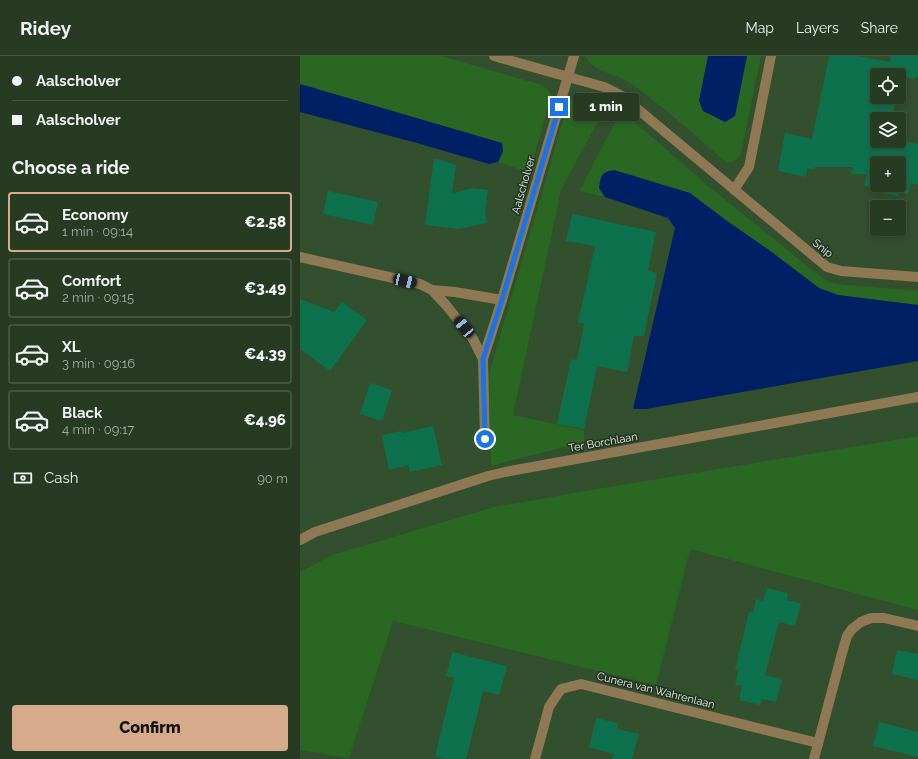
<!DOCTYPE html>
<meta charset="utf-8">
<style>
:root{--surface:#263b22;--page:#32462f;--text:#f1f3f6;--muted:#a4ada5;--line:#425540;--accent:#d6ab8b}
body{margin:0;font-family:Raleway,sans-serif;background:var(--page);color:var(--text);height:100vh;display:flex;flex-direction:column;font-size:15px;white-space:nowrap}
*{box-sizing:border-box;margin:0}
p{font-size:13px;color:var(--muted)}
.icon{flex:none;width:22px;height:22px;fill:none;stroke:currentColor;stroke-width:2;stroke-linecap:round;stroke-linejoin:round}
.map{position:relative;flex:1;overflow:hidden}
.drawer{display:flex;flex-direction:column;background:var(--surface);width:300px}
.drawer>*{flex:none}
.banner{display:grid;align-content:center;height:88px;padding:0 12px;background:var(--surface)}
.fabs{position:absolute;left:570px;top:12px;display:grid;gap:8px}
.fabs a{display:grid;place-items:center;width:36px;height:36px;border-radius:4px;background:var(--surface);box-shadow:0 2px 6px #0003,0 0 0 1px var(--line);font-size:20px}
.end{position:absolute;width:18px;height:18px;margin:-9px;border:5px solid #1a73e8;background:#fff;box-shadow:0 0 0 2px #fff}
.from{border-radius:50%}
.bubble{position:absolute;height:28px;border-radius:4px;background:var(--surface);box-shadow:0 2px 6px #0003,0 0 0 1px var(--line);font-size:13px;font-weight:800;line-height:28px;text-align:center}
.car{position:absolute;width:12px;height:24px;margin:-12px -6px;border-radius:5px;box-shadow:0 0 3px 1px #0007;background:linear-gradient(#222 24%,#8ab4d8 0 40%,#222 0 76%,#8ab4d8 0 86%,#222 0)}
.banner b{display:flex;align-items:center;gap:14px;height:38px;font-size:15px}
.banner b+b{border-top:1px solid var(--line)}
.banner i{width:10px;height:10px;background:var(--text)}
ul{padding:0;list-style:none}
li{display:flex;align-items:center;gap:12px;height:60px;margin:0 8px 6px;padding:0 4px;border:2px solid var(--line);border-radius:4px}
li div{flex:1}
li b{display:block;font-size:15px}
li em{font-style:normal;font-weight:800}
li.selected{border-color:var(--accent)}
li>.icon{width:36px;height:36px;stroke-width:1.5}
h2{padding:0 12px;font-size:18px;line-height:48px}
.pay{display:flex;align-items:center;gap:10px;height:44px;padding:0 12px;font-size:15px}
.pay p{margin-inline-start:auto}
.button{display:flex;gap:8px;margin-top:auto;padding:8px 12px}
.button a{flex:1;height:46px;border-radius:4px;background:var(--accent);color:#111;font-size:16px;font-weight:800;line-height:46px;text-align:center}
header{display:flex;align-items:center;gap:24px;box-sizing:border-box;height:56px;padding:0 20px;background:var(--surface);border-bottom:1px solid var(--line)}
header strong{font-size:19px}
nav{display:flex;gap:22px;margin-inline-start:auto;font-size:14px}
main{display:flex;flex:1;min-height:0}
.map>svg:first-child{display:block}
.green{fill:#2a6722}
.water{fill:#002066}
.building{fill:#0e714d;fill-rule:evenodd}
.lines{fill:none;stroke-linecap:round;stroke-linejoin:round}
.minor{stroke:#8e7954;stroke-width:10}
.route{stroke:#1a73e8;stroke-width:5}
.labels{text-anchor:middle;stroke-width:3;stroke-linejoin:round;paint-order:stroke}
.street-label{font-size:11px;fill:#e3f4e0;stroke:#233122}
</style>
<header>
<strong>Ridey</strong>
<nav><a>Map</a><a>Layers</a><a>Share</a></nav>
</header>
<main>
<section class="drawer">
<div class="banner">
<b><i class="from"></i>Aalscholver</b>
<b><i></i>Aalscholver</b>
</div>
<h2>Choose a ride</h2>
<ul>
<li class="selected"><svg class="icon" aria-label="car" viewBox="0 0 24 24"><path d="M5 17H2v-5l4-1 3-4h7l3 4 3 1v5h-3M9 17h6M6 11h13"/><circle cx="7" cy="17" r="2"/><circle cx="17" cy="17" r="2"/></svg><div><b>Economy</b><p>1 min · 09:14</p></div><em>€2.58</em></li>
<li><svg class="icon" aria-label="car" viewBox="0 0 24 24"><path d="M5 17H2v-5l4-1 3-4h7l3 4 3 1v5h-3M9 17h6M6 11h13"/><circle cx="7" cy="17" r="2"/><circle cx="17" cy="17" r="2"/></svg><div><b>Comfort</b><p>2 min · 09:15</p></div><em>€3.49</em></li>
<li><svg class="icon" aria-label="car" viewBox="0 0 24 24"><path d="M5 17H2v-5l4-1 3-4h7l3 4 3 1v5h-3M9 17h6M6 11h13"/><circle cx="7" cy="17" r="2"/><circle cx="17" cy="17" r="2"/></svg><div><b>XL</b><p>3 min · 09:16</p></div><em>€4.39</em></li>
<li><svg class="icon" aria-label="car" viewBox="0 0 24 24"><path d="M5 17H2v-5l4-1 3-4h7l3 4 3 1v5h-3M9 17h6M6 11h13"/><circle cx="7" cy="17" r="2"/><circle cx="17" cy="17" r="2"/></svg><div><b>Black</b><p>4 min · 09:17</p></div><em>€4.96</em></li>
</ul>
<div class="pay"><svg class="icon" aria-label="cash" viewBox="0 0 24 24"><path d="M3 7h18v10H3z"/><circle cx="12" cy="12" r="2"/></svg>Cash<p>90 m</p></div>
<div class="button"><a>Confirm</a></div>
</section>
<div class="map">
<svg width="618" height="703" viewBox="0 0 618 703">
<rect width="100%" height="100%" fill="#324f2e"/>
<g class="green">
<polygon points="0,0 141,0 242,29 248,34 251,39 227,127 220,127 222,114 198,106 203,95 202,87 0,28"/>
<path d="M286 0H408L400 45 435 60 447 0H461L441 98 433 106 427 107C401 85 376 62 349 41 342 36 334 29 327 25 315 18 289 14 286 0Z"/>
<polygon points="285,38 303,43 305,52 261,134 213,359 284,374 284,386 191,410 189,318 268,47 273,41"/>
<polygon points="327,59 408,130 526,225 537,228 618,235 618,249 538,239 519,232 469,194 427,165 299,132 305,141 279,135 318,61"/>
<polygon points="618,380 618,554 390,493 356,629 93,565 49,702 0,694 0,516 32,499 194,451 297,433"/>
</g>
<g class="water">
<polygon points="408,0 447,0 435,60 425,66 403,55 399,45"/>
<polygon points="0,28 202,87 203,95 198,106 189,108 117,87 0,56"/>
<path d="M314 114 390 137 427 165 469 194 519 232 538 239 618 249V305L346 353H333L375 172 368 162 305 141 299 132C301 120 301 116 314 114Z"/>
</g>
<g class="building">
<path d="M529 0H557L590 6 591 0H618V21H615L614 23 600 21 599 25V19H577V41H596L592 63H577V85H599V84L618 88V129L611 127 608 138 599 136 598 140 573 135 574 132 564 130 567 118H551L553 111H515L514 114 507 112 506 121 478 115 485 77 512 83ZM577 107H599V129H577Z"/>
<polygon points="134,102 156,109 152,137 174,132 188,134 185,157 187,167 159,173 125,169"/>
<polygon points="28,135 78,146 73,169 23,158"/>
<polygon points="272,158 356,176 348,215 357,217 344,280 334,280 327,316 297,310 284,373 257,368 271,303 277,304 284,268 278,267 295,190 266,185"/>
<polygon points="0,243 34,256 42,246 67,264 30,315 0,293"/>
<polygon points="70,327 92,334 82,365 60,358"/>
<polygon points="133,370 142,409 110,416 108,409 89,414 82,379 101,375 102,377"/>
<polygon points="467,532 488,537 487,544 501,547 495,570 479,566 465,619 482,623 476,646 462,643 460,649 439,644 442,630 435,629 438,615 435,614 449,556 453,557 456,543 463,545"/>
<polygon points="597,594 618,598 618,624 592,618"/>
<polygon points="152,596 207,610 199,639 183,635 166,703 145,703 135,701 144,663 154,622 146,620"/>
<polygon points="296,662 318,667 317,673 339,678 332,703 312,703 314,698 289,691"/>
<polygon points="579,666 618,676 618,701 573,690"/>
</g>
<g class="lines">
<g class="minor">
<polyline points="194,0 304,31 322,40 527,211 541,215 618,221"/>
<polyline points="434,134 449,111 471,0"/>
<polyline points="0,201 120,228 132,234 146,249 173,283 183,303"/>
<polyline points="132,234 155,236 202,244"/>
<polyline points="185,383 183,303 202,244 274,0"/>
<polyline points="0,484 15,476 188,420 205,416 618,341"/>
<polyline points="235,703 249,651 261,633 281,628 518,687"/>
<polyline points="514,703 542,597 547,580 552,573 561,566 571,562 584,562 618,570"/>
</g>
</g>
<g class="lines">
<polyline class="route" points="185,383 183,303 202,244 259,51"/>
</g>
<g class="labels">
<g class="street-label">
<text transform="translate(223 129) rotate(-74)" y="4">Aalscholver</text>
<text transform="translate(523 192) rotate(38)" y="4">Snip</text>
<text transform="translate(303 386) rotate(-10)" y="4">Ter Borchlaan</text>
<text transform="translate(356 634) rotate(14)" y="4">Cunera van Wahrenlaan</text>
</g>
</g>
</svg>
<div class="fabs">
<a><svg class="icon" aria-label="locate" viewBox="0 0 24 24"><circle cx="12" cy="12" r="6"/><path d="M12 2v4M12 18v4M2 12h4M18 12h4"/></svg></a>
<a><svg class="icon" aria-label="layers" viewBox="0 0 24 24"><path d="M12 4l9 5-9 5-9-5zM3 14l9 5 9-5"/></svg></a>
<a>+</a>
<a>−</a>
</div>
<i class="end from" style="left:185px;top:383px"></i>
<i class="end" style="left:259px;top:51px"></i>
<div class="bubble" style="left:273px;top:37px;width:66px">1 min</div>
<i class="car" style="left:105px;top:225px;rotate:103deg"></i>
<i class="car" style="left:164px;top:271px;rotate:321deg"></i>
</div>
</main>
